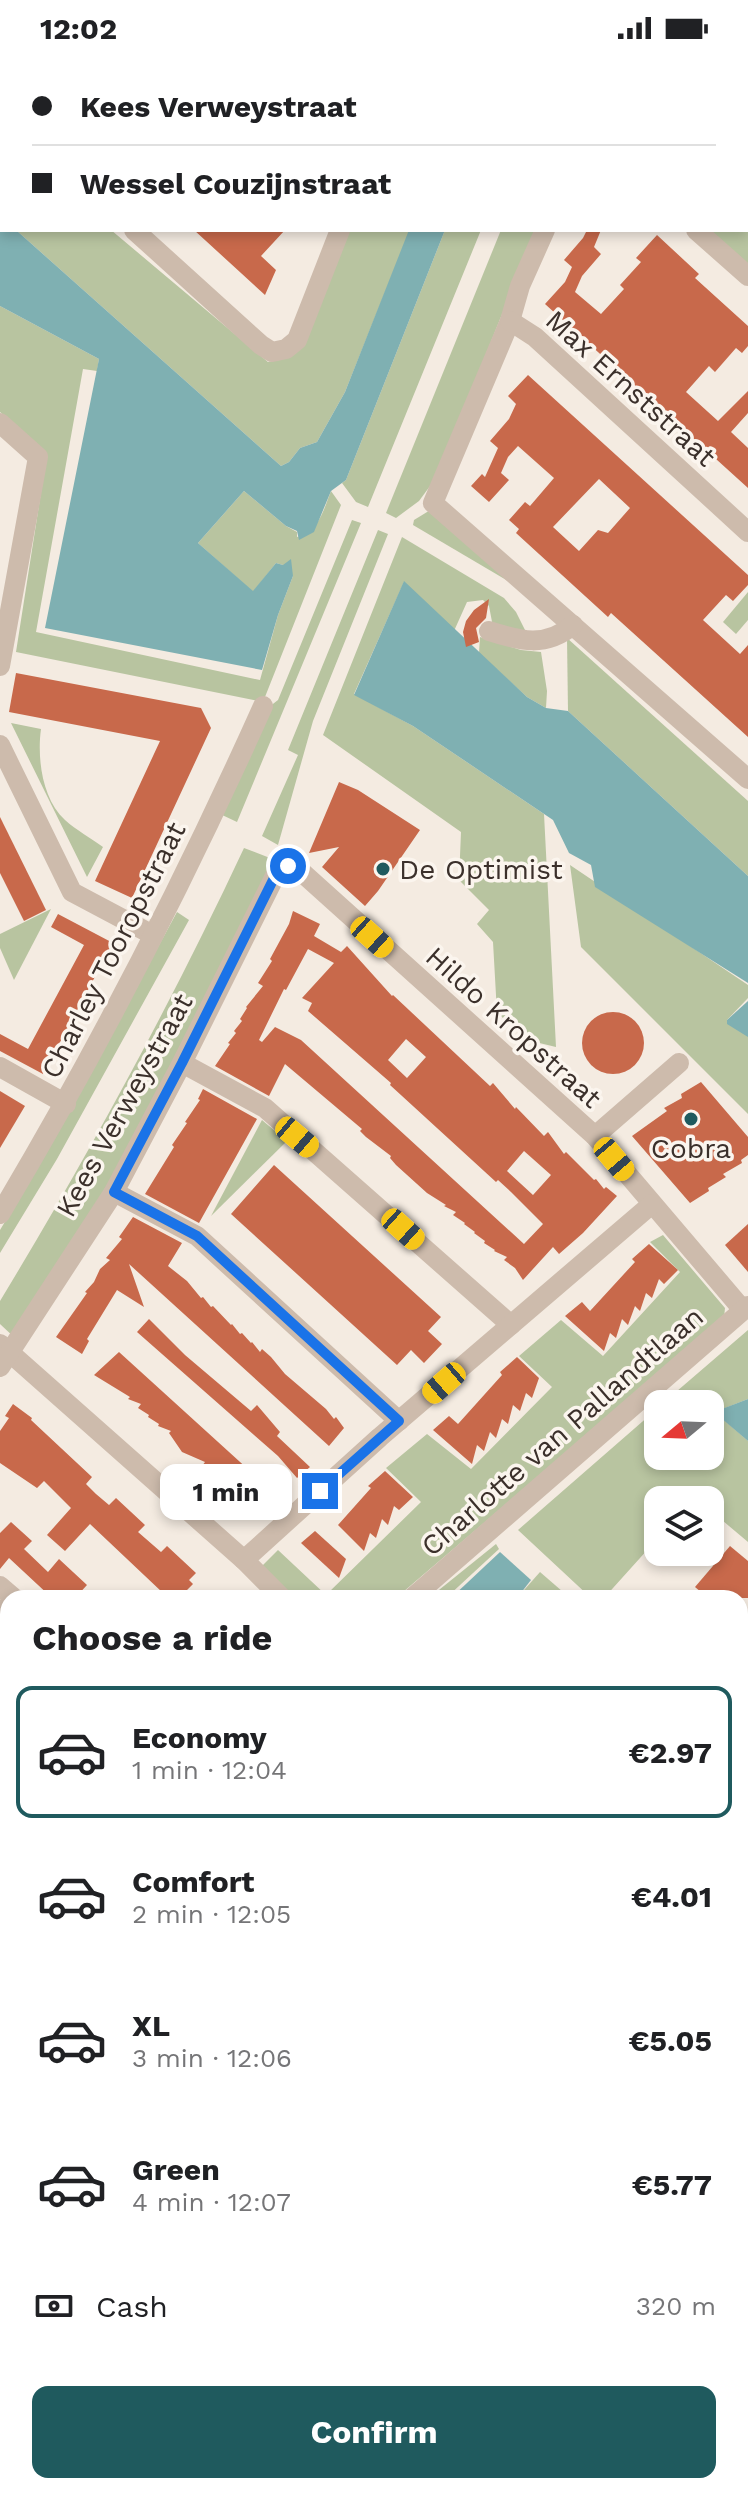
<!DOCTYPE html>
<meta charset="utf-8">
<style>
:root{--surface:#fff;--page:#f6f6f6;--text:#202124;--muted:#757577;--line:#e0e0e0;--accent:#1f5a5e}
body{margin:0;font-family:"Work Sans",sans-serif;background:var(--page);color:var(--text);height:100vh;display:flex;flex-direction:column;font-size:30px;white-space:nowrap}
*{box-sizing:border-box;margin:0}
p{font-size:26px;color:var(--muted)}
.icon{flex:none;width:44px;height:44px;fill:none;stroke:currentColor;stroke-width:2;stroke-linecap:round;stroke-linejoin:round}
.map{position:relative;flex:1;overflow:hidden}
.details{position:absolute;left:0px;top:1534px;width:748px;height:904px;display:flex;flex-direction:column;background:var(--surface);border-radius:24px 24px 0 0;box-shadow:0 4px 12px #0003}
.details>*{flex:none}
.top-card{position:absolute;left:0px;top:0px;width:748px;height:176px;box-shadow:0 4px 12px #0003;display:grid;align-content:center;height:176px;padding:0 32px;background:var(--surface)}
.needle{width:52px;rotate:251deg}
.fabs{position:absolute;left:644px;top:1334px;display:grid;gap:16px}
.fabs a{display:grid;place-items:center;width:80px;height:80px;border-radius:16px;background:var(--surface);box-shadow:0 4px 12px #0003;font-size:40px}
.end{position:absolute;width:36px;height:36px;margin:-18px;border:10px solid #1a73e8;background:#fff;box-shadow:0 0 0 4px #fff}
.from{border-radius:50%}
.bubble{position:absolute;height:56px;border-radius:16px;background:var(--surface);box-shadow:0 4px 12px #0003;font-size:26px;font-weight:700;line-height:56px;text-align:center}
.car{position:absolute;width:24px;height:48px;margin:-24px -12px;border-radius:10px;box-shadow:0 0 6px 2px #0007;background:linear-gradient(#f5c518 24%,#345 0 40%,#f5c518 0 76%,#345 0 86%,#f5c518 0)}
.top-card b{display:flex;align-items:center;gap:28px;height:76px;font-size:30px}
.top-card b+b{border-top:2px solid var(--line)}
.top-card i{width:20px;height:20px;background:var(--text)}
ul{padding:0;list-style:none}
li{display:flex;align-items:center;gap:24px;height:132px;margin:0 16px 12px;padding:0 16px;border:4px solid transparent;border-radius:16px}
li div{flex:1}
li b{display:block;font-size:30px}
li em{font-style:normal;font-weight:700}
li.on{border-color:var(--accent)}
li>.icon{width:72px;height:72px;stroke-width:1.5}
h2{padding:0 32px;font-size:36px;line-height:96px}
.pay{display:flex;align-items:center;gap:20px;height:88px;padding:0 32px;font-size:30px}
.pay p{margin-inline-start:auto}
.action{display:flex;gap:16px;margin-top:auto;padding:16px 32px}
.action a{flex:1;height:92px;border-radius:16px;background:var(--accent);color:#fff;font-size:32px;font-weight:700;line-height:92px;text-align:center}
.status{display:flex;justify-content:space-between;align-items:center;height:56px;padding:0 40px;background:var(--surface);direction:ltr}
.status svg{height:22px;fill:currentColor}
.map>svg:first-child{display:block}
.green{fill:#b8c4a0}
.water{fill:#7fb0b2}
.building{fill:#c8694b;fill-rule:evenodd}
.lines{fill:none;stroke-linecap:round;stroke-linejoin:round}
.minor{stroke:#cdbbac;stroke-width:20}
.rail{stroke:#3b302b;stroke-width:5;stroke-dasharray:2 6;stroke-linecap:butt}
.route{stroke:#1a73e8;stroke-width:10}
.poi-dot{fill:#1f5a5e;stroke:#fbf5ee;stroke-width:3}
.labels{text-anchor:middle;stroke-width:7;stroke-linejoin:round;paint-order:stroke}
.street-label{font-size:28px;fill:#3b302b;stroke:#fbf5ee}
.poi-label{font-size:28px;fill:#3b302b;stroke:#fbf5ee;text-anchor:start}
</style>
<div class="status"><b>12:02</b><svg viewBox="0 0 49 12"><path d="M0 12V9h3v3zM5 12V6h3v6zM10 12V3h3v9zM15 12V0h3v12zM26 1h20v11H26zM47 4h2v5h-2z"/></svg></div>
<div class="map">
<svg width="748" height="2438" viewBox="0 0 748 2438">
<rect width="100%" height="100%" fill="#f4ebe1"/>
<g class="green">
<polygon points="746,102 748,104 748,213 706,174 746,174"/>
<polygon points="16,174 111,174 268,306 279,304 347,174 410,174 345,336 317,386 300,392 289,406 281,410"/>
<polygon points="445,174 481,174 368,451 356,446 342,427 346,424"/>
<polygon points="501,174 536,174 436,422 419,445 396,462 386,457"/>
<path d="M0 250 99 303 97 315 83 313 36 576 260 624 278 559 293 520 283 509 276 507 253 536 198 487 244 435 286 470 297 476V481C318 477 324 453 331 435L341 449 263 646 16 596 47 398 0 356Z"/>
<polygon points="432,453 508,525 413,469 414,464"/>
<polygon points="352,464 361,467 237,766 220,758 269,651 278,644"/>
<polygon points="378,474 388,478 313,665 278,789 262,780 298,699 288,694"/>
<polygon points="402,481 504,542 516,556 528,580 493,571 489,550 483,544 467,546 454,575 404,526 354,638 413,670 544,758 556,991 531,985 497,957 493,886 477,868 489,854 459,824 461,776 323,679"/>
<polygon points="748,536 748,564 736,578 723,566"/>
<polygon points="480,581 521,594 541,596 547,635 546,652 527,641 479,597"/>
<polygon points="567,582 748,745 748,820 568,655"/>
<path d="M11 667 41 673C37 702 42 743 65 764 76 774 91 782 103 791L87 821Z"/>
<path d="M244 792 270 802 268 812 271 814 114 1125 16 1283 0 1268V1245C89 1098 171 948 244 792Z"/>
<polygon points="570,809 748,929 748,942 727,964 748,976 748,1058 581,891"/>
<polygon points="51,853 14,924 0,892 0,878"/>
<polygon points="177,856 189,864 57,1103 0,1197 0,1174 47,1096"/>
<polygon points="262,1064 287,1085 211,1160"/>
<polygon points="663,1179 725,1252 724,1262 396,1542 288,1542 259,1513 278,1494 326,1539 421,1446 386,1412 427,1378 471,1413 552,1331 519,1300 561,1264 603,1300 680,1216 650,1186"/>
<polygon points="748,1274 748,1343 715,1356 748,1385 748,1486 710,1454 710,1444 694,1441 692,1444 658,1444 658,1482 604,1542 591,1542 518,1474 658,1352 658,1400 710,1400 710,1348 662,1348"/>
<polygon points="496,1488 499,1493 446,1542 429,1542"/>
<polygon points="540,1516 570,1542 517,1542"/>
<polygon points="740,1586 748,1593 748,1676 740,1669"/>
<polygon points="8,1826 8,1985 0,1977 0,1833"/>
<polygon points="0,1994 8,2002 8,2133 1,2139"/>
<polygon points="748,2076 748,2160 740,2170 740,2086"/>
<polygon points="0,2252 8,2261 8,2360 0,2351"/>
<polygon points="73,2430 162,2430 167,2438 81,2438"/>
<polygon points="460,2430 521,2430 515,2438 469,2438"/>
</g>
<g class="water">
<polygon points="0,160 2,174 16,174 281,410 289,406 300,392 317,386 345,336 409,174 445,174 346,424 331,435 314,476 299,484 297,475 286,470 244,435 198,487 253,535 276,507 283,509 291,503 293,520 278,559 262,614 45,572 99,303 0,250"/>
<polygon points="404,525 527,641 546,652 568,655 748,820 748,927 595,831 591,809 569,797 553,764 413,670 354,639"/>
<polygon points="748,945 748,981 727,968 727,964"/>
<polygon points="748,1343 748,1385 714,1356"/>
<polygon points="500,1496 531,1524 517,1542 451,1542"/>
<polygon points="748,1814 748,2058 740,2067 740,1824"/>
<polygon points="248,2430 432,2430 425,2438 241,2438"/>
</g>
<g class="building">
<polygon points="194,174 285,174 261,200 276,214 265,239"/>
<polygon points="587,174 601,174 594,191 601,198 582,220 575,236 601,258 624,233 620,229 641,206 636,202 657,179 699,218 695,222 748,270 748,290 742,297 736,292 715,316 709,310 686,336 718,365 748,335 748,357 731,376 748,392 748,432 545,248 565,226 572,211 564,204 583,182"/>
<path d="M528 319 748 519V529L733 545 726 539 703 564 740 598 748 589V681L611 557 608 561 516 477 519 473 509 464 525 446 530 450 554 422 518 390 508 401 501 417 509 424 489 446 471 430 482 418 485 421 498 392 490 385 509 363 516 348 508 340ZM599 423 630 452 608 477 598 474 579 495 553 471Z"/>
<polygon points="489,543 486,562 476,572 479,586 466,591 463,576 466,565 474,554"/>
<polygon points="16,617 201,652 211,672 132,842 95,825 160,685 9,656"/>
<polygon points="339,726 358,734 420,774 378,835 365,850 322,811 339,791 309,797"/>
<polygon points="0,761 46,854 24,865 0,817"/>
<path d="M293 855 320 868 314 880 341 896 347 890 392 940 393 939 490 1030 493 1027 515 1053 516 1051 544 1080 548 1076 564 1098 566 1096 594 1124 596 1123 604 1133 606 1131 617 1140 583 1177 559 1198 553 1191 523 1224 515 1212 504 1204 507 1201 494 1195 495 1194 484 1187 485 1185 474 1177 475 1176 464 1168 465 1167 453 1159 456 1156 444 1150 446 1149 427 1137 396 1109 390 1102 391 1100 366 1081 360 1075 362 1073 285 1008 269 1040 215 1010 230 988 228 987 236 977 234 975 242 965 240 963 247 952 246 951 263 930 258 927 272 905 270 903 289 868ZM308 893 334 907 302 942 312 947 308 955 391 1027 390 1029 496 1126 498 1124 511 1136 543 1168 524 1188 301 984 275 971 262 986 259 984 284 933 286 934ZM406 983 426 1001 407 1022 388 1004ZM524 1095 551 1119 533 1139 507 1115Z"/>
<polygon points="58,858 113,887 43,1018 0,995 0,978 28,993 84,889 51,871"/>
<circle cx="613" cy="987" r="31"/>
<polygon points="701,1026 748,1081 748,1099 741,1104 742,1107 723,1118 726,1121 708,1132 709,1135 690,1147 632,1080 667,1055 664,1052 682,1042 681,1038"/>
<polygon points="203,1033 257,1063 199,1167 145,1138 174,1091 172,1089 187,1067 185,1066 200,1044 198,1043"/>
<polygon points="0,1035 25,1050 0,1092"/>
<polygon points="274,1109 441,1261 428,1275 442,1288 424,1307 411,1294 397,1309 231,1158"/>
<polygon points="133,1161 182,1187 168,1210 187,1225 201,1242 203,1241 211,1251 213,1250 231,1269 232,1268 240,1278 242,1277 251,1287 252,1286 260,1296 262,1293 271,1301 285,1318 326,1353 334,1363 336,1361 344,1372 329,1390 129,1208 144,1251 117,1234 87,1283 89,1285 82,1298 56,1281 87,1237 85,1236 94,1226 100,1213 110,1204 106,1202 122,1183 119,1181"/>
<polygon points="748,1168 748,1216 725,1189"/>
<polygon points="649,1188 678,1214 664,1228 659,1223 652,1242 646,1237 640,1255 635,1250 628,1269 622,1263 616,1282 610,1277 604,1295 565,1260 582,1246 590,1255 635,1206 632,1203"/>
<polygon points="149,1263 185,1299 251,1355 257,1349 280,1376 277,1380 310,1411 297,1422 278,1400 137,1276"/>
<polygon points="119,1296 271,1434 253,1453 231,1437 234,1433 221,1428 223,1426 211,1419 213,1417 202,1410 205,1406 182,1396 169,1377 171,1375 158,1370 159,1368 148,1361 149,1359 138,1352 141,1348 128,1343 130,1341 94,1319"/>
<polygon points="517,1301 539,1322 532,1342 526,1337 520,1355 513,1349 508,1368 502,1363 496,1382 490,1376 484,1395 477,1389 472,1408 433,1374 449,1360 458,1368 502,1319 500,1316"/>
<polygon points="13,1348 32,1362 31,1364 92,1421 86,1428 96,1438 109,1449 116,1442 145,1469 138,1476 161,1496 167,1490 196,1517 189,1524 193,1528 179,1542 173,1542 165,1535 163,1537 90,1468 65,1495 47,1479 71,1452 44,1425 37,1432 0,1407 0,1375 9,1362 5,1360"/>
<polygon points="385,1415 413,1441 399,1454 394,1450 388,1469 382,1463 376,1482 370,1477 364,1495 338,1469 371,1432 368,1430"/>
<polygon points="11,1466 32,1485 24,1493 48,1516 59,1503 87,1529 75,1542 52,1542 9,1502 0,1513 0,1477"/>
<polygon points="315,1475 346,1503 339,1522 301,1487"/>
<polygon points="730,1490 748,1505 748,1542 708,1542 695,1531"/>
</g>
<g class="lines">
<g class="minor">
<polyline points="233,0 235,2"/>
<polyline points="412,2 413,0"/>
<polyline points="599,2 600,0"/>
<polyline points="730,2 732,0"/>
<polyline points="0,52 2,54"/>
<polyline points="134,174 261,289 272,296 286,293 297,284 340,174"/>
<polyline points="545,174 520,230 510,265 433,447 748,723"/>
<polyline points="696,174 748,220"/>
<polyline points="510,265 535,281 748,476"/>
<polyline points="0,367 38,401 0,610"/>
<path d="M489 575C520 585 546 592 573 569"/>
<polyline points="0,689 72,836 153,879"/>
<polyline points="182,1007 265,1052 511,1269"/>
<polyline points="0,1011 66,1048"/>
<polyline points="595,1080 679,1007"/>
<polyline points="114,1136 197,1180 399,1365"/>
<path d="M0 1158C98 994 185 824 263 650"/>
<polyline points="0,1288 244,1504 282,1542"/>
<path d="M0 1311 114 1136 182 1007 276 818C282 810 286 809 296 811L595 1080 743 1254"/>
<polyline points="244,1504 380,1381 652,1148"/>
<polyline points="0,1530 14,1542"/>
<polyline points="412,1542 748,1250"/>
<polyline points="0,1561 8,1550"/>
<polyline points="0,1632 8,1625"/>
<polyline points="0,1819 8,1812"/>
<polyline points="0,1987 8,1994"/>
<polyline points="740,2184 748,2175"/>
<polyline points="740,2260 748,2268"/>
<polyline points="0,2360 8,2369"/>
<polyline points="64,2430 72,2438"/>
<polyline points="200,2438 207,2430"/>
<polyline points="526,2438 533,2430"/>
</g>
<g class="rail">
<polyline points="0,2202 8,2211"/>
<polyline points="0,2228 8,2236"/>
<polyline points="183,2430 190,2438"/>
<polyline points="206,2430 213,2438"/>
</g>
</g>
<g class="lines">
<polyline class="route" points="288,810 282,811 276,818 182,1007 114,1136 197,1180 399,1365 320,1435"/>
</g>
<g class="poi-dot">
<circle cx="383" cy="813" r="8"/>
<circle cx="691" cy="1063" r="8"/>
</g>
<g class="labels">
<g class="street-label">
<text transform="translate(631 332) rotate(42)" y="10">Max Ernststraat</text>
<text transform="translate(113 894) rotate(-63)" y="10">Charley Tooropstraat</text>
<text transform="translate(514 971) rotate(42)" y="10">Hildo Kropstraat</text>
<text transform="translate(124 1049) rotate(-61)" y="10">Kees Verweystraat</text>
<text transform="translate(562 1375) rotate(-41)" y="10">Charlotte van Pallandtlaan</text>
</g>
<g class="poi-label">
<text x="399" y="823">De Optimist</text>
<text x="691" y="1102" text-anchor="middle">Cobra</text>
</g>
</g>
</svg>
<div class="fabs">
<a><svg class="needle" viewBox="-14 -14 28 28"><path d="M0-13l5 13h-10z" fill="#e53935"/><path d="M0 13l5-13h-10z" fill="#757577"/></svg></a>
<a><svg class="icon" aria-label="layers" viewBox="0 0 24 24"><path d="M12 4l9 5-9 5-9-5zM3 14l9 5 9-5"/></svg></a>
</div>
<i class="end from" style="left:288px;top:810px"></i>
<i class="end" style="left:320px;top:1435px"></i>
<div class="bubble" style="left:160px;top:1408px;width:132px">1 min</div>
<i class="car" style="left:372px;top:881px;rotate:132deg"></i>
<i class="car" style="left:297px;top:1081px;rotate:130deg"></i>
<i class="car" style="left:614px;top:1103px;rotate:140deg"></i>
<i class="car" style="left:403px;top:1173px;rotate:132deg"></i>
<i class="car" style="left:444px;top:1327px;rotate:229deg"></i>
<div class="top-card">
<b><i class="from"></i>Kees Verweystraat</b>
<b><i></i>Wessel Couzijnstraat</b>
</div>
<section class="details">
<h2>Choose a ride</h2>
<ul>
<li class="on"><svg class="icon" aria-label="car" viewBox="0 0 24 24"><path d="M5 17H2v-5l4-1 3-4h7l3 4 3 1v5h-3M9 17h6M6 11h13"/><circle cx="7" cy="17" r="2"/><circle cx="17" cy="17" r="2"/></svg><div><b>Economy</b><p>1 min · 12:04</p></div><em>€2.97</em></li>
<li><svg class="icon" aria-label="car" viewBox="0 0 24 24"><path d="M5 17H2v-5l4-1 3-4h7l3 4 3 1v5h-3M9 17h6M6 11h13"/><circle cx="7" cy="17" r="2"/><circle cx="17" cy="17" r="2"/></svg><div><b>Comfort</b><p>2 min · 12:05</p></div><em>€4.01</em></li>
<li><svg class="icon" aria-label="car" viewBox="0 0 24 24"><path d="M5 17H2v-5l4-1 3-4h7l3 4 3 1v5h-3M9 17h6M6 11h13"/><circle cx="7" cy="17" r="2"/><circle cx="17" cy="17" r="2"/></svg><div><b>XL</b><p>3 min · 12:06</p></div><em>€5.05</em></li>
<li><svg class="icon" aria-label="car" viewBox="0 0 24 24"><path d="M5 17H2v-5l4-1 3-4h7l3 4 3 1v5h-3M9 17h6M6 11h13"/><circle cx="7" cy="17" r="2"/><circle cx="17" cy="17" r="2"/></svg><div><b>Green</b><p>4 min · 12:07</p></div><em>€5.77</em></li>
</ul>
<div class="pay"><svg class="icon" aria-label="cash" viewBox="0 0 24 24"><path d="M3 7h18v10H3z"/><circle cx="12" cy="12" r="2"/></svg>Cash<p>320 m</p></div>
<div class="action"><a>Confirm</a></div>
</section>
</div>
